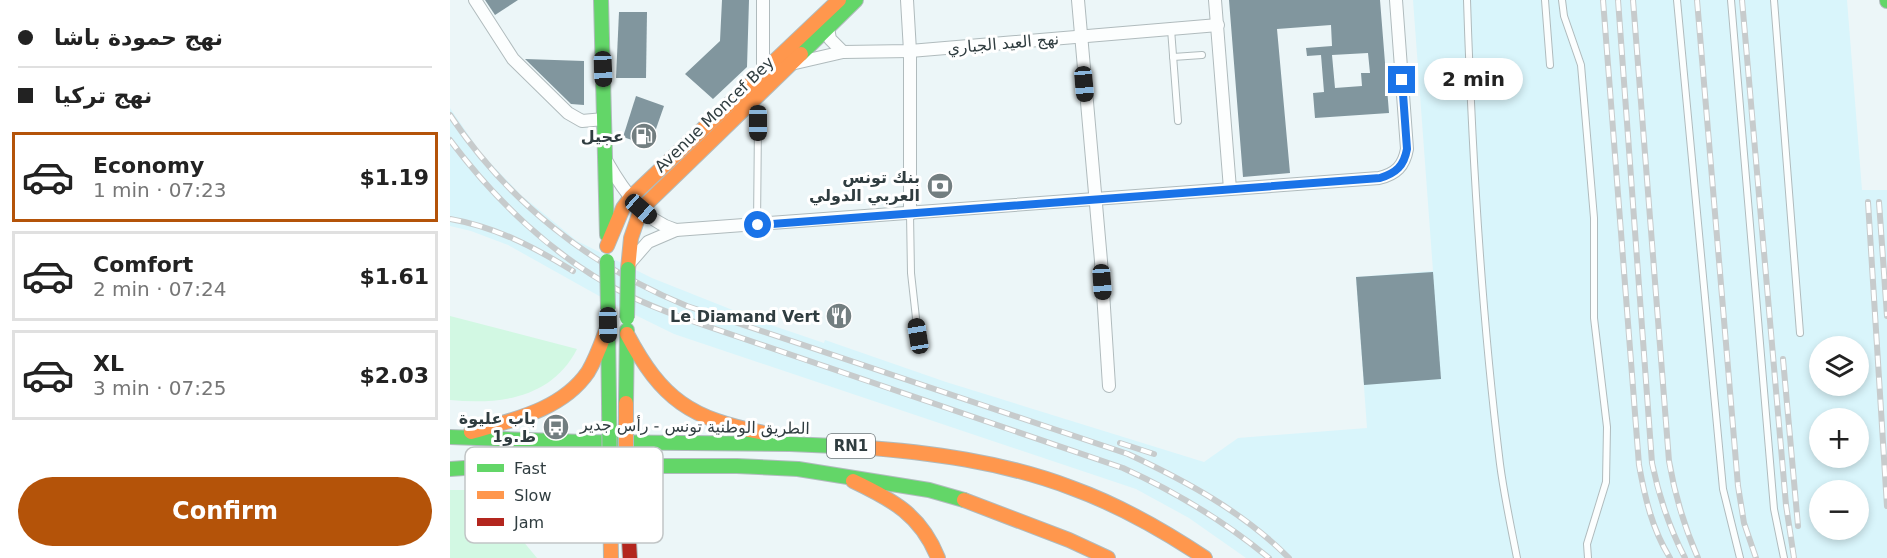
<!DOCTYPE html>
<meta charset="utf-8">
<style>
:root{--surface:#fff;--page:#f6f6f6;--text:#222;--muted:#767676;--line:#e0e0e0;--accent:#b45309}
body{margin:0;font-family:"DejaVu Sans",Vazirmatn,sans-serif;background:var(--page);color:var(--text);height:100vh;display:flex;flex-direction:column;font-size:22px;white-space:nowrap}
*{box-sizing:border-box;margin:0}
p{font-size:20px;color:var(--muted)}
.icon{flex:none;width:33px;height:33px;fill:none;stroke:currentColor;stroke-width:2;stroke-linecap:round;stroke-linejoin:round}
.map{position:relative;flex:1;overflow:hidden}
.drawer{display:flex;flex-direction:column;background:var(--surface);width:450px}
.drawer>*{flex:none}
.guide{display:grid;align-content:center;height:132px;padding:0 18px;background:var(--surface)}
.controls{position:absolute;left:1359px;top:336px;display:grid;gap:12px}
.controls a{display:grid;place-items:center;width:60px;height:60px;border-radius:50%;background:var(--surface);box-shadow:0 3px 9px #0003;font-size:30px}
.end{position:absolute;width:27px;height:27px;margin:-14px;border:8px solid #1a73e8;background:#fff;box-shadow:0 0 0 3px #fff}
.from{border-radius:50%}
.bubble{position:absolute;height:42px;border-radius:21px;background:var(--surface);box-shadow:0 3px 9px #0003;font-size:20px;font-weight:700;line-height:42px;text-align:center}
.car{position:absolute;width:18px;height:36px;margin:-18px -9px;border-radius:8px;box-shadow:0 0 4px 2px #0007;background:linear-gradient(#222 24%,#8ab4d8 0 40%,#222 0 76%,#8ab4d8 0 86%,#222 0)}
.guide b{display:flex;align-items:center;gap:21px;height:57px;font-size:22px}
.guide b+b{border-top:2px solid var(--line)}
.guide i{width:15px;height:15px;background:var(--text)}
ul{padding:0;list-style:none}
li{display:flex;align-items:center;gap:18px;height:90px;margin:0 12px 9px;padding:0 6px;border:3px solid var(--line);border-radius:0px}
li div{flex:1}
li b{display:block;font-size:22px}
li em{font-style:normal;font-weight:700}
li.current{border-color:var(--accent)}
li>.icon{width:54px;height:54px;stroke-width:1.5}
.cta{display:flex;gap:12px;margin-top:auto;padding:12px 18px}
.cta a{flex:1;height:69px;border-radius:36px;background:var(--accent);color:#fff;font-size:24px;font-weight:700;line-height:69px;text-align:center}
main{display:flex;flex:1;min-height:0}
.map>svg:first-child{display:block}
.built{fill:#d9f5fb;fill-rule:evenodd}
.green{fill:#d2f8e3}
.building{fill:#81969e;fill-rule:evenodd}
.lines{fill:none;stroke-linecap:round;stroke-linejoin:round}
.lane-casing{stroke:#b0bbbd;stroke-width:8}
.street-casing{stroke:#b0bbbd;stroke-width:14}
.fast-casing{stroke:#b0bbbd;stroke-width:16}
.slow-casing{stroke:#b0bbbd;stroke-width:16}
.jam-casing{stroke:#b0bbbd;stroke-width:16}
.lane{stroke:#fcfefe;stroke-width:6}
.street{stroke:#fcfefe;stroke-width:12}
.fast{stroke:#63d668;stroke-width:14}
.slow{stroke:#ff974d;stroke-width:14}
.jam{stroke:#b3261e;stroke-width:14}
.rail-casing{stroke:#c7cbcc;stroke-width:6}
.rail{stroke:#fff;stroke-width:4;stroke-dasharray:11;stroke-linecap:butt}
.fast-bridge-casing{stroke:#b0bbbd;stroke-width:16;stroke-linecap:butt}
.slow-bridge-casing{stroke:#b0bbbd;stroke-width:16;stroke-linecap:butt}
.fast-bridge{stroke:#63d668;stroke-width:14}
.slow-bridge{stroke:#ff974d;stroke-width:14}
.route{stroke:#1a73e8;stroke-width:8}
.labels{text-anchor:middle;stroke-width:6;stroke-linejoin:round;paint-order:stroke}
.shield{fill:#fff;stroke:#6e7779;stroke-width:1.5}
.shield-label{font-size:15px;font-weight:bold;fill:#303d40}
.street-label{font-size:16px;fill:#303d40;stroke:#fff}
.poi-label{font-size:16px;font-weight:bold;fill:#303d40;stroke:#fff;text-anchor:end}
.key{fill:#fff;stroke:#c1c5c6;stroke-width:1.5}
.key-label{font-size:16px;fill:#303d40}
</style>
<main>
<section class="drawer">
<div class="guide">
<b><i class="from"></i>نهج حمودة باشا</b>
<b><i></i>نهج تركيا</b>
</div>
<ul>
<li class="current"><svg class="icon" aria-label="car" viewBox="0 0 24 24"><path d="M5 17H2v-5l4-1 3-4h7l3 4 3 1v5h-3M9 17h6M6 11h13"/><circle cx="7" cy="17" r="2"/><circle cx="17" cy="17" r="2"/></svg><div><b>Economy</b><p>1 min · 07:23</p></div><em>$1.19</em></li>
<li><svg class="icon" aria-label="car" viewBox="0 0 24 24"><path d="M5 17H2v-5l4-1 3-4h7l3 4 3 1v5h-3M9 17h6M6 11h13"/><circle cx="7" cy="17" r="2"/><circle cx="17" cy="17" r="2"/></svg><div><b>Comfort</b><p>2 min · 07:24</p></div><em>$1.61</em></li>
<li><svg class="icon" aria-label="car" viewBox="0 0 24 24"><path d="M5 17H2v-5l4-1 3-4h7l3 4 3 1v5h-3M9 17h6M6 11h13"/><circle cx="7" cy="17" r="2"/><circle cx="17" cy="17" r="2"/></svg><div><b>XL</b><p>3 min · 07:25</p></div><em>$2.03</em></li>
</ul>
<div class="cta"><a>Confirm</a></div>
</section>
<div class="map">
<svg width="1437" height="558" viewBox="0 0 1437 558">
<rect width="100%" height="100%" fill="#ecf6f8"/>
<path class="built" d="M963 0H1397L1412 190H1437V558H796L739 518 686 489 224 334 167 306 58 245 21 231 0 226V108L31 153 71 195 127 241 202 278 315 323 374 343 375 340 496 382 754 462 788 438 917 428 906 277 983 271ZM1370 346H1408V386H1370ZM1370 418H1408V458H1370ZM1370 490H1408V530H1370Z"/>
<g class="green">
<path d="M0 316 127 349C102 398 50 405 0 400Z"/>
<polygon points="0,490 25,490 39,500 87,558 0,558"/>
</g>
<g class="building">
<polygon points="35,0 68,0 45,15"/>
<polygon points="272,0 299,0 297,67 263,99 235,74 270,41"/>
<path d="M779 0H930L939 113 865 118 863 93 874 92 871 55 857 56 856 48 882 46 881 25 827 29 840 173 793 177ZM918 53 920 73H911L912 86 885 88 882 55Z"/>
<polygon points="169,12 197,12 196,78 166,78"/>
<polygon points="75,59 134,61 134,78 132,78 134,78 134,105 121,104"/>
<polygon points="186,96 214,106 200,146 173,137"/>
<polygon points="983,272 991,379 914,385 906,277"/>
</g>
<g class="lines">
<defs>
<g id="lane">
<path d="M1017 0C1022 155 1031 310 1050 464 1054 495 1061 527 1067 558"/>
<polyline points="1095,0 1100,65"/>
<polyline points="1112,0 1114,16 1131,65 1144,218 1144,318 1157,427 1156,482 1137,544 1138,558"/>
<polyline points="1227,0 1273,489 1290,558"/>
<polyline points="1281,0 1324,509 1334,558"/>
<polyline points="1324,0 1350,333"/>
<polyline points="721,29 728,121"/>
<polyline points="723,57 752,55"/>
<polyline points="460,214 461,273 468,336"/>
<polyline points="307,225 308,123"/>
</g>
<g id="street">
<polyline points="25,0 63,59 118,113 132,121 154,119"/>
<polyline points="313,0 313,71"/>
<polyline points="457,0 460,51 460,214"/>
<polyline points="628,0 651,261 659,386"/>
<polyline points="765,0 780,189"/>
<polyline points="378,28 380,39 393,52"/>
<polyline points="341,64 393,52 460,51 768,25"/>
<path d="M157 162C173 190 194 221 226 230L929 178C946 174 954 166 957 149L946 0"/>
<polyline points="178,265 198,242 226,230"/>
</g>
<g id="fast">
<polyline points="151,0 157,235"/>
<polyline points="1437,0 1437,1"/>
<polyline points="351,54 406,0"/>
<polyline points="158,329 159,402"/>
<polyline points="176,403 177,330"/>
<polyline points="0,437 133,442 340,444 407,447"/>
<polyline points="0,469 43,466 287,466 348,469 479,490 514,500"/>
</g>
<g id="slow">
<polyline points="157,246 173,208 181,197 389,0"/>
<polyline points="178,269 181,238 191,209 351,54"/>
<path d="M177 334C212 400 241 419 314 433"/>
<path d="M21 432C63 420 112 410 138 372 147 357 152 341 158 325"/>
<path d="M407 447C479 452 554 462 622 488 669 505 713 530 755 558"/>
<path d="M403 481C443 500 471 515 488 558"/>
<polyline points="160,493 161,558"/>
<polyline points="514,500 619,540 658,558"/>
</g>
<polyline id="jam" points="176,491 180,558"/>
</defs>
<use href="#lane" class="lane-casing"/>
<use href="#street" class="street-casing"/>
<use href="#fast" class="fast-casing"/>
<use href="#slow" class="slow-casing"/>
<use href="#jam" class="jam-casing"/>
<use href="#lane" class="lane"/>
<use href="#street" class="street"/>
<use href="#fast" class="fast"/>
<use href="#slow" class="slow"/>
<use href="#jam" class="jam"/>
<defs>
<g id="rail">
<path d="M1153 0 1189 465C1195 498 1202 529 1220 558"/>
<path d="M1168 0 1202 463C1209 497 1219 527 1235 558"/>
<path d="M1183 0 1219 461C1225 496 1234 526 1248 558"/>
<polyline points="1247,0 1288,486 1294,523 1306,558"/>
<polyline points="1292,0 1336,505 1344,558"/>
<path d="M0 115C57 201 141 267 237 306L678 454C736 481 793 512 839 558"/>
<path d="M0 140C45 200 103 256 170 291 190 302 212 310 233 318L673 468C726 492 774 521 819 558"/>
<polyline points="1418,202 1437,506"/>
<polyline points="1429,202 1437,316"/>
<path d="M0 219C46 227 84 247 123 271"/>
<polyline points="1333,359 1348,526"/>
<polyline points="670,443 704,454"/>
</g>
</defs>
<use href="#rail" class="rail-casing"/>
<use href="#rail" class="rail"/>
<defs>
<g id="fast-bridge">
<polyline points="157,261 158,309"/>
<polyline points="177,318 178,269"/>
<polyline points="159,402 160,493"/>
</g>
<polyline id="slow-bridge" points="176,403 176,491"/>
</defs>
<use href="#fast-bridge" class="fast-bridge-casing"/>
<use href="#slow-bridge" class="slow-bridge-casing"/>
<use href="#fast-bridge" class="fast-bridge"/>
<use href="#slow-bridge" class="slow-bridge"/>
</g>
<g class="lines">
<path class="route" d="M308 225 930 178C946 173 954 166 957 149L952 80"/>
</g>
<defs>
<symbol id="fuel-disc" viewBox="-11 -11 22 22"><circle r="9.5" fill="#727e80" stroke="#fff"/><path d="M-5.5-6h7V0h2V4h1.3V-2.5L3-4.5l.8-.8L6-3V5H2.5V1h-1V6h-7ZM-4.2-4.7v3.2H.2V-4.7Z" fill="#fff"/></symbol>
<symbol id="bank-disc" viewBox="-11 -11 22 22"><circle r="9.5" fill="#727e80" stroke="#fff"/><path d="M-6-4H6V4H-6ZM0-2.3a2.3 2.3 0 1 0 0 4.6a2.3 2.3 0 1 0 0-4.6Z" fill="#fff"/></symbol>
<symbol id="restaurant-disc" viewBox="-11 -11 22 22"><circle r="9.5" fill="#727e80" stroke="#fff"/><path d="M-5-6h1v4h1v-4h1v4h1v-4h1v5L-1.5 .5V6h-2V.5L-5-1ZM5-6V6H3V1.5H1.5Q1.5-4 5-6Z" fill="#fff"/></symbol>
<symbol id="bus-disc" viewBox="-11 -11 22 22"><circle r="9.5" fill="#727e80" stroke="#fff"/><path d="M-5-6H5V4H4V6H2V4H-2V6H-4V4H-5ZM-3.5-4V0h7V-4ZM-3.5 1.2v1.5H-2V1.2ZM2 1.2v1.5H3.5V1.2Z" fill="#fff"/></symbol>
</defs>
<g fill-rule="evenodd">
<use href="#fuel-disc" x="179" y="121" width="30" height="30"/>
<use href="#bank-disc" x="475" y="171" width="30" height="30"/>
<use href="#restaurant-disc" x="374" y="301" width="30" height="30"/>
<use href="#bus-disc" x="91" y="412" width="30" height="30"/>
</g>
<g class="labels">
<rect class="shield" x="377" y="434" width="48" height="24" rx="4.5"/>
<g class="shield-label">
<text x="401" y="451">RN1</text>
</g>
<g class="street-label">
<text transform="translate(553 43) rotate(-5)" y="6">نهج العيد الجباري</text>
<text transform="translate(264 114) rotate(-44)" y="6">Avenue Moncef Bey</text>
<text transform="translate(245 426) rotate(1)" y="6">الطريق الوطنية تونس - رأس جدير</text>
</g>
<g class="poi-label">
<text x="174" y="142">عجيل</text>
<text x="470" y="183">بنك تونس<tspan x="470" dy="18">العربي الدولي</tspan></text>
<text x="370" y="322">Le Diamand Vert</text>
<text x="86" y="424">باب عليوة<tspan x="86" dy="18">ط.و1</tspan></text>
</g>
</g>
<rect x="15" y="447" width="198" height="96" rx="9" class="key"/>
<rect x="27" y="464" width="27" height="8" fill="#63d668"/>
<rect x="27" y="491" width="27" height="8" fill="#ff974d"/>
<rect x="27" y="518" width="27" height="8" fill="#b3261e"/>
<g class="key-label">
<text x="64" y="474">Fast</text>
<text x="64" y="501">Slow</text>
<text x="64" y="528">Jam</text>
</g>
</svg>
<div class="controls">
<a><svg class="icon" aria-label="layers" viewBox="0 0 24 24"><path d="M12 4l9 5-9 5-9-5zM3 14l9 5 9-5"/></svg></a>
<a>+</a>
<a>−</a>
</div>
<i class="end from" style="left:308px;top:225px"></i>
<i class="end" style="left:952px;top:80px"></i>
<div class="bubble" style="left:974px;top:58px;width:99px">2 min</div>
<i class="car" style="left:153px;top:69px;rotate:178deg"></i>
<i class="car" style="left:634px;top:84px;rotate:175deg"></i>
<i class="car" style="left:308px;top:123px;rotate:180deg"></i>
<i class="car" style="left:191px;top:209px;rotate:131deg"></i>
<i class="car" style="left:652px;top:282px;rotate:176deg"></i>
<i class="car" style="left:158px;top:325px;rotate:179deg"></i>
<i class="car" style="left:468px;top:336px;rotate:351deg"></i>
</div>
</main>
